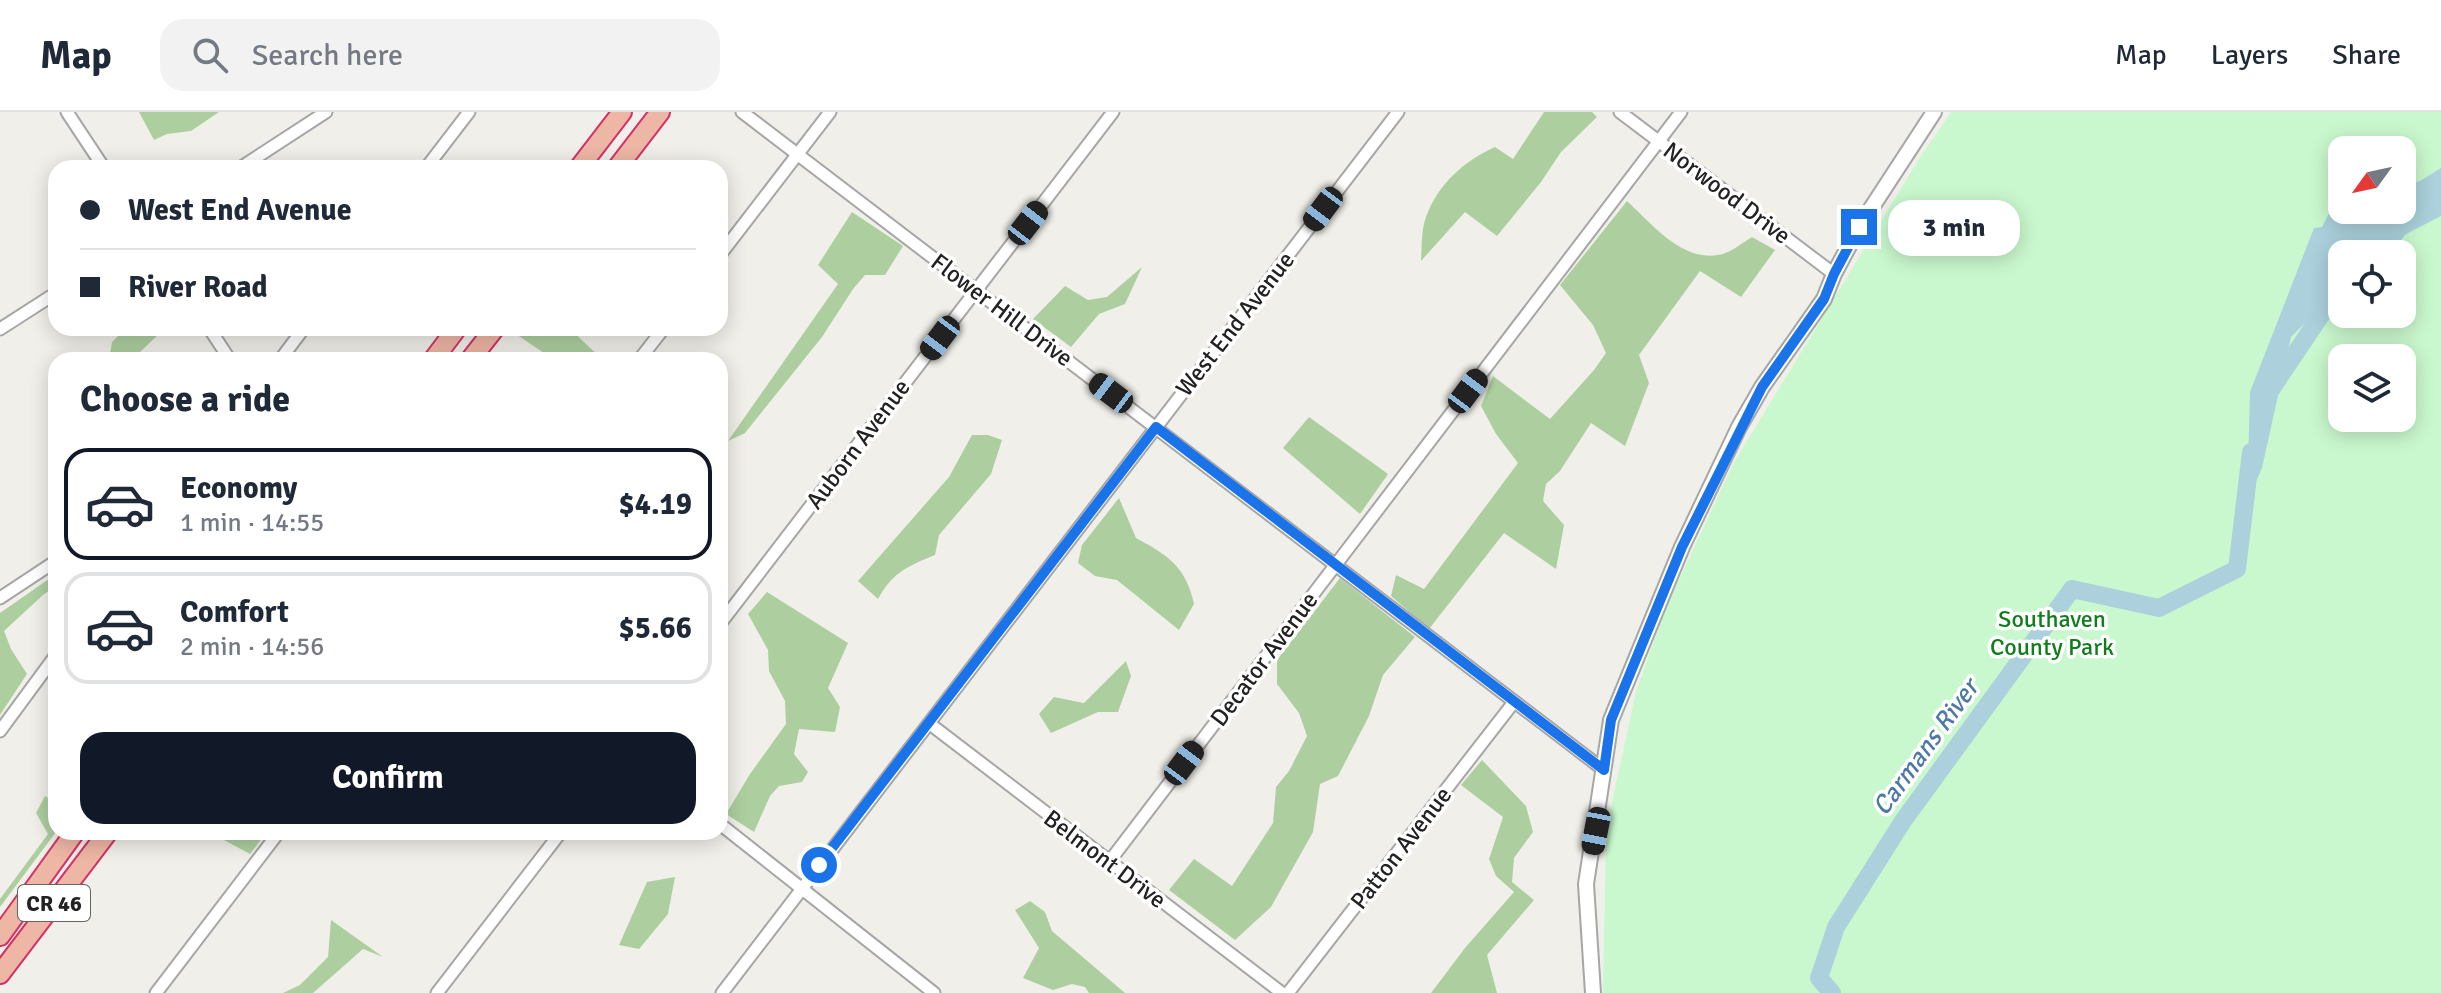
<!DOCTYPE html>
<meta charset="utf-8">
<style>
:root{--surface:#fff;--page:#f2f2f3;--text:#1f2937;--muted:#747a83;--line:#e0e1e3;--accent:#111827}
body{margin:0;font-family:Signika,sans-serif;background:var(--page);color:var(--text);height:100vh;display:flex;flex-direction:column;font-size:30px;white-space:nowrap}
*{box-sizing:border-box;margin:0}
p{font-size:26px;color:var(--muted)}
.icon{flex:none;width:44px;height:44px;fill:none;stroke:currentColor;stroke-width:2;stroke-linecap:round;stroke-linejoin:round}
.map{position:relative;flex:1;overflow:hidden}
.panel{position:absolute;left:48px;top:240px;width:680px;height:488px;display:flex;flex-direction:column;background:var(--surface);border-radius:24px;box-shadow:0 4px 20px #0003}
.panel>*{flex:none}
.top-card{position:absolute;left:48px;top:48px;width:680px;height:176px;border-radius:24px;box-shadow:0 4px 20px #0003;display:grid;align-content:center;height:176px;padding:0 32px;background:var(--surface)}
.needle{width:52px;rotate:237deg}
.fabs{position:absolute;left:2328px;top:24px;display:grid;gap:16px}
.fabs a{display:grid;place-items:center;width:88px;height:88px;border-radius:16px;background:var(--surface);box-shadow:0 4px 20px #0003;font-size:40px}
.end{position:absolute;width:36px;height:36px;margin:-18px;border:10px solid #1a73e8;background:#fff;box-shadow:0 0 0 4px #fff}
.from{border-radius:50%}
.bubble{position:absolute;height:56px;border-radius:24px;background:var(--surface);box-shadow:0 4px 20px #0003;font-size:26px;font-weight:700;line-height:56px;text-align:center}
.car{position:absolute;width:24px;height:48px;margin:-24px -12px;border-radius:10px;box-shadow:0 0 6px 2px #0007;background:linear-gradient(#222 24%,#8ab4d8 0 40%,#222 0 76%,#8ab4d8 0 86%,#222 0)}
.top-card b{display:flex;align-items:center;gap:28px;height:76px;font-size:30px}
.top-card b+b{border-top:2px solid var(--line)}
.top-card i{width:20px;height:20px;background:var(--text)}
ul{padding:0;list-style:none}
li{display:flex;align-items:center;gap:24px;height:112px;margin:0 16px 12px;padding:0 16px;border:4px solid var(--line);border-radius:24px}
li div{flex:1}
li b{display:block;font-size:30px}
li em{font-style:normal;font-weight:700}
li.selected{border-color:var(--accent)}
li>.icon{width:72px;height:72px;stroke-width:1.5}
h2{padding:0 32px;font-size:36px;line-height:96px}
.button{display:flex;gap:16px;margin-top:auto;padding:16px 32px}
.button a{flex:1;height:92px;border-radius:24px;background:var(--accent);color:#fff;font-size:32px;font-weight:700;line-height:92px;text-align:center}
header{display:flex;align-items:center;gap:48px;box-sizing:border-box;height:112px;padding:0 40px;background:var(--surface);border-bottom:2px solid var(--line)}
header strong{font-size:38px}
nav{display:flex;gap:44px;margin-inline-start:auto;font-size:28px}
.search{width:560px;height:72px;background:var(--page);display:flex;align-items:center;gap:20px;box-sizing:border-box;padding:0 28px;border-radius:24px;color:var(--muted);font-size:30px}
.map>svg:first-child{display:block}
.forest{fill:#adcfa0}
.park{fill:#caf8ce;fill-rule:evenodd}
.water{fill:#acd1dc}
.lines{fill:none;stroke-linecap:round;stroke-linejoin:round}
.river{stroke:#acd1dc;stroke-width:18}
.minor-casing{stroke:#a6a6a6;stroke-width:15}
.tertiary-casing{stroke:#a6a6a6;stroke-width:18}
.trunk-casing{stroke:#d43167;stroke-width:22}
.minor{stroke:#fff;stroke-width:11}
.tertiary{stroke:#fff;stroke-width:14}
.trunk{stroke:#eeb6a5;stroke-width:18}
.route{stroke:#1a73e8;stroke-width:10}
.labels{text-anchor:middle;stroke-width:7;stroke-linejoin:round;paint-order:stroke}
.shield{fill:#fff;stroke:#646464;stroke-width:2}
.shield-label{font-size:22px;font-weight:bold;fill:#222}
.street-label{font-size:24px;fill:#222;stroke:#fff}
.park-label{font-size:24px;fill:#117e1c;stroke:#fff}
.water-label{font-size:26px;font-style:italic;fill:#4e79a6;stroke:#fff}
</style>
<header>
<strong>Map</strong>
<div class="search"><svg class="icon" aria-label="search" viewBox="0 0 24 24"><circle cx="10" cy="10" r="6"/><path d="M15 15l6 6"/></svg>Search here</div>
<nav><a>Map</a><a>Layers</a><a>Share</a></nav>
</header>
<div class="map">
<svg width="2441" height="881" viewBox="0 0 2441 881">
<rect width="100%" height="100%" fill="#f1efe9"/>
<g class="forest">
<polygon points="139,0 219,0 191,19 167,22 154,28"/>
<path d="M1544 0H1592L1597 5 1561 40 1541 70 1497 124 1465 100 1421 149C1422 136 1421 118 1426 105 1438 72 1464 49 1495 35L1513 47Z"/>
<path d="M1627 89C1652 112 1681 149 1718 143 1729 142 1742 131 1752 125L1775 138 1741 185 1700 159 1639 243 1649 271 1625 334 1591 311 1560 359 1546 372 1543 389 1564 413 1556 457 1504 421 1429 517 1391 484 1396 463 1424 477 1518 351 1496 322 1481 294 1493 264 1550 307 1594 258 1606 241 1593 213 1560 173Z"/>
<polygon points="852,100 903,134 885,163 865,163 853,177 822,225 745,321 728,329 838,172 818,153"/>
<polygon points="1142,155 1125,192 1099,202 1071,235 1033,207 1065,174 1088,188 1107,185"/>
<polygon points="126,216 165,216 139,241 139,248 109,248 112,230"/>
<polygon points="523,216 569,216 603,248 554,248 516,222"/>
<polygon points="1309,305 1388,362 1360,402 1283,336"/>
<path d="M972 323H988L1002 328 991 362 939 423 935 443C908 454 893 460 878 487L858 469 949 365Z"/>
<path d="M1119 386 1136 426C1168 443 1186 455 1194 492L1179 518 1117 468 1095 464 1078 451 1082 433Z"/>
<polygon points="56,462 56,474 43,483 4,519 11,537 27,562 0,603 0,501"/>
<polygon points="1340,466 1415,525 1383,563 1369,604 1338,664 1320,672 1313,720 1271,795 1235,828 1169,778 1194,747 1232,774 1273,711 1276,675 1289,659 1307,624 1299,601 1277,572 1277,548"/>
<polygon points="767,480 848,531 828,576 840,595 835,620 799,617 794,642 808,660 802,670 779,674 770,684 754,720 726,702 750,662 786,612 785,589 769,559 768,538 748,502"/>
<polygon points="1126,549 1131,564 1118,600 1098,600 1051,621 1039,602 1054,585 1084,591"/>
<polygon points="1482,648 1526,694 1533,720 1514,746 1512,770 1534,788 1487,843 1497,881 1431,881 1465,836 1514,780 1496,764 1489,747 1503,705 1461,673"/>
<polygon points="45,684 56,691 56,720 0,795 0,787 48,722 36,701"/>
<polygon points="209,720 267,720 250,742"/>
<polygon points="675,765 668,802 639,837 619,833 647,770"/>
<polygon points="1030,789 1045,800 1052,819 1125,881 1089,881 1085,875 1072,872 1053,878 1023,866 1039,836 1015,798"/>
<polygon points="331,808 383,845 363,837 313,881 283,881 300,873 328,845"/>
</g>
<path class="park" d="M1951 0H2441V881H1603L1606 718 1636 580 1665 498 1733 352 1917 50ZM2342 38H2402V98H2342ZM2342 142H2402V202H2342ZM2342 246H2402V306H2342Z"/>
<polygon class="water" points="2441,56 2441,104 2406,122 2389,142 2342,142 2342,187 2307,209 2291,225 2262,356 2247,391 2250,280 2314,116 2322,115 2334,92 2342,87 2342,98 2402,98 2402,75 2420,69"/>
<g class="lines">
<g class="river">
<polyline points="2268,282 2342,172"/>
<polyline points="1832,881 1819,866 1836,815 1903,709 2072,477 2159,496 2237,457 2251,340"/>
</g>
<defs>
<g id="minor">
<polyline points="67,0 104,56"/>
<polyline points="742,0 1604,658"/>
<polyline points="1620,0 1834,162"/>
<polyline points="240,56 326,0"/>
<polyline points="426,56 469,0"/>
<polyline points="720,143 830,0"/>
<polyline points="209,216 230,248"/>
<polyline points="0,217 56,181"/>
<polyline points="280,248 304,216"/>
<polyline points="639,248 664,216"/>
<polyline points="0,486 56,449"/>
<polyline points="720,512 1113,0"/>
<polyline points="930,612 1282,881"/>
<polyline points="0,619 56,543"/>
<polyline points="720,712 934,881"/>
<polyline points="1109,750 1681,0"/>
<polyline points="156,881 279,720"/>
<polyline points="437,881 561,720"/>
<polyline points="722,881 1398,0"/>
<polyline points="1288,881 1514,590"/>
</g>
<polyline id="tertiary" points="1593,881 1586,772 1611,608 1682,435 1739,315 1762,275 1824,187 1834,162 1859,115 1934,0"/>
<g id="trunk">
<polyline points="579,56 622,0"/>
<polyline points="617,56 660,0"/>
<polyline points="433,248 457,216"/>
<polyline points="470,248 495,216"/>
<polyline points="0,824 75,720"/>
<polyline points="0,862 108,720"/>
</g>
</defs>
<use href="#minor" class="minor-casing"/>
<use href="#tertiary" class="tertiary-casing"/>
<use href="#trunk" class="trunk-casing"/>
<use href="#minor" class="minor"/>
<use href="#tertiary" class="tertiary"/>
<use href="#trunk" class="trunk"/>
</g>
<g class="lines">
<polyline class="route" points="819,753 1156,315 1604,658 1611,608 1682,435 1762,275 1824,187 1834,162 1859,115"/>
</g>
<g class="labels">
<rect class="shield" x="18" y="773" width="72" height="36" rx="6"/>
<g class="shield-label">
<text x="54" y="799">CR 46</text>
</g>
<g class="street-label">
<text transform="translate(1727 81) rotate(37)" y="8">Norwood Drive</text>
<text transform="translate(1002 198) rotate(37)" y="8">Flower Hill Drive</text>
<text transform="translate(1235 212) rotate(-52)" y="8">West End Avenue</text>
<text transform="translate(858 332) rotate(-53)" y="8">Auborn Avenue</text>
<text transform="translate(1264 547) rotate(-53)" y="8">Decator Avenue</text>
<text transform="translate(1401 736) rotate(-52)" y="8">Patton Avenue</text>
<text transform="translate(1105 747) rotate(37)" y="8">Belmont Drive</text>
</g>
<g class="park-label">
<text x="2052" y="515">Southaven<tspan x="2052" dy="28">County Park</tspan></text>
</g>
<g class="water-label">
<text transform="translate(1925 635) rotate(-54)" y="9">Carmans River</text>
</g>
</g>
</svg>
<div class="fabs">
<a><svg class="needle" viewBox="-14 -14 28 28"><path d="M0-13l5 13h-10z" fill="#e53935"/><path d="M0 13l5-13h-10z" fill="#747a83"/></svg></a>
<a><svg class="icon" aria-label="locate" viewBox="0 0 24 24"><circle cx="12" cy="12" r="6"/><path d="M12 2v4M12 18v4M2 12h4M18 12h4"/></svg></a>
<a><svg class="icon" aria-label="layers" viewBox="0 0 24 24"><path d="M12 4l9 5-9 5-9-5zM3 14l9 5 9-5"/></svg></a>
</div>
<i class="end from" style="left:819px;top:753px"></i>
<i class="end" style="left:1859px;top:115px"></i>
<div class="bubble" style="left:1888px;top:88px;width:132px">3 min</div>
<i class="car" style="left:1323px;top:97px;rotate:217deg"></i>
<i class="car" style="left:1028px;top:111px;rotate:38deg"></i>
<i class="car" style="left:940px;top:226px;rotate:217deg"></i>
<i class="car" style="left:1468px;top:279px;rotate:37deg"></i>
<i class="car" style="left:1111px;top:281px;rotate:307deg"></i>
<i class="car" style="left:1184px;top:651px;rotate:37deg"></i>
<i class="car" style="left:1596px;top:719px;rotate:191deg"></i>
<div class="top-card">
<b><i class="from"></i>West End Avenue</b>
<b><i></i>River Road</b>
</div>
<section class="panel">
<h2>Choose a ride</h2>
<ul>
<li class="selected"><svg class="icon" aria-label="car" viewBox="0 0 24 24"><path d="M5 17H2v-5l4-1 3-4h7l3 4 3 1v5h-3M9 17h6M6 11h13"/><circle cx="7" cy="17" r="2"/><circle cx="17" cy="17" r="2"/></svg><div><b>Economy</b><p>1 min · 14:55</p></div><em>$4.19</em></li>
<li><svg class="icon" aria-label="car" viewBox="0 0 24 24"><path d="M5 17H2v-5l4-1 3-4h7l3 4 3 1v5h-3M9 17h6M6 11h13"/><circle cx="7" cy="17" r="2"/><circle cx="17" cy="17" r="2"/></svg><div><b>Comfort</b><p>2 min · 14:56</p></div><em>$5.66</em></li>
</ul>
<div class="button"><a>Confirm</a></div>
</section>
</div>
